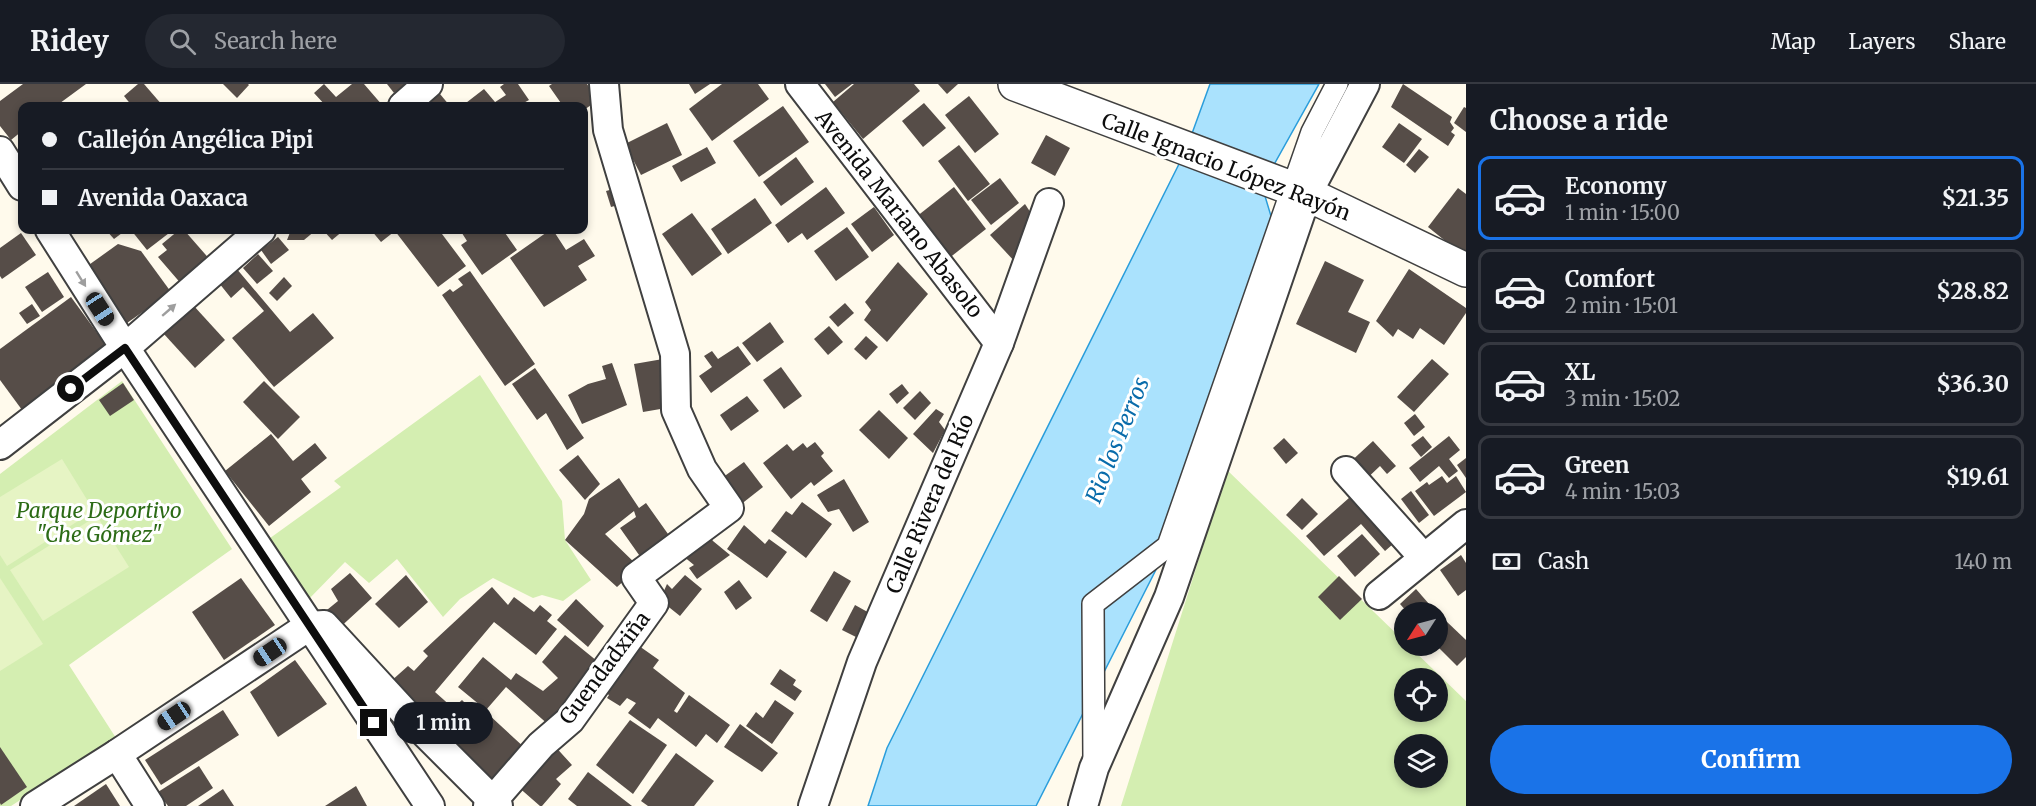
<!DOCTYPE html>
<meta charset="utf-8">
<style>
:root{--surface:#171b24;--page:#242831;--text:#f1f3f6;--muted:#9ea1a6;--line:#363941;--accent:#1a73e8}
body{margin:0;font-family:Merriweather,serif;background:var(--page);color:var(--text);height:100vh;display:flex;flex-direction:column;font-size:22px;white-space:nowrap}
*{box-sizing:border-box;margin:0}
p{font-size:20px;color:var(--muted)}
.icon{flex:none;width:33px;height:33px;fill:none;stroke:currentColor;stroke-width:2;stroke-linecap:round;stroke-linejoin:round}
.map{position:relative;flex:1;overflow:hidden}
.panel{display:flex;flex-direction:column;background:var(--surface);width:570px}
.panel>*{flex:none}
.guide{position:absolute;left:18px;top:18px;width:570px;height:132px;border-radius:12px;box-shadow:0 3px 9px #0003;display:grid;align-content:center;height:132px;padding:0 24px;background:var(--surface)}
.needle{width:39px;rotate:234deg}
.buttons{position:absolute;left:1394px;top:518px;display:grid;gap:12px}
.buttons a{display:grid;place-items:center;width:54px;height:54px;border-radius:50%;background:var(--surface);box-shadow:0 3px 9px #0003;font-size:30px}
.end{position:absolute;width:27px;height:27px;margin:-14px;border:8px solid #0d0d0d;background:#fff;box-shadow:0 0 0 3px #fff}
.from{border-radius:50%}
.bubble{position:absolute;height:42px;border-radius:21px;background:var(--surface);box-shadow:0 3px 9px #0003;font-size:20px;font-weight:700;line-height:42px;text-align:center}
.car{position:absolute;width:18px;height:36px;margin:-18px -9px;border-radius:8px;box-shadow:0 0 4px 2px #0007;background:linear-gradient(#222 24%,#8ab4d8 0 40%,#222 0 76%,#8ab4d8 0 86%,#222 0)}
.guide b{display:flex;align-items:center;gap:21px;height:57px;font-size:22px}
.guide b+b{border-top:2px solid var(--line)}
.guide i{width:15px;height:15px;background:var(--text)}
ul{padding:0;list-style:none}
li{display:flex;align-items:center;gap:18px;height:84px;margin:0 12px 9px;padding:0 12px;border:3px solid var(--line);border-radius:12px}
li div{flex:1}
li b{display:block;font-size:22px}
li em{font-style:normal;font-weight:700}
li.active{border-color:var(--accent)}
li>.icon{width:54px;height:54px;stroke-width:1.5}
h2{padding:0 24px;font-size:27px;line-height:72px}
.pay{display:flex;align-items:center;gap:15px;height:66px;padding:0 24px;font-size:22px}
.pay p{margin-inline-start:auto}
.button{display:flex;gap:12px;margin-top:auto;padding:12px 24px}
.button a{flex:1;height:69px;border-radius:36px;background:var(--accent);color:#fff;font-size:24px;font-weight:700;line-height:69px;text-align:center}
header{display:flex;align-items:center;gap:36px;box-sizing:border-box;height:84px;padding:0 30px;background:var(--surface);border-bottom:2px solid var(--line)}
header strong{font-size:28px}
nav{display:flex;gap:33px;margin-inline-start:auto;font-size:21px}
.search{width:420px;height:54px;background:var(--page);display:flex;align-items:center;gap:15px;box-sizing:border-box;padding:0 21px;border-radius:33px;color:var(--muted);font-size:22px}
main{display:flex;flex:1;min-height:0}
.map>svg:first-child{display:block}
.green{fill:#d4eeb1;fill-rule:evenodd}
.pitch{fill:#e6f4c4}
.water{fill:#aae2fd;stroke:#2a9ddb;stroke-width:1.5}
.building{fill:#564d48}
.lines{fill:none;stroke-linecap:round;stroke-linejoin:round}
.pedestrian-casing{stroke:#404040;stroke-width:24}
.minor-casing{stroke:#404040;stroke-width:32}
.tertiary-casing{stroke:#404040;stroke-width:36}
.pedestrian{stroke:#fff;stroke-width:21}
.minor{stroke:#fff;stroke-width:28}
.tertiary{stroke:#fff;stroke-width:33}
.oneway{fill:#9e9e9e}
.route{stroke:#0d0d0d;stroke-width:8}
.labels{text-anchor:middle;stroke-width:6;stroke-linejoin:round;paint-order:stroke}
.street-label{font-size:21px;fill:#0d0d0d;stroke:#fff}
.park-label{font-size:21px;font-style:italic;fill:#2c6b16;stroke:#fff}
.water-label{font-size:22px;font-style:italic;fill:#096cab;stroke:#fff}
</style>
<header>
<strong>Ridey</strong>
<div class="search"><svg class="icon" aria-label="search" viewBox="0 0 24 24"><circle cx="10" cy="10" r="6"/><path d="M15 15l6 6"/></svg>Search here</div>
<nav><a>Map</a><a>Layers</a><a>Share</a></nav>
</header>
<main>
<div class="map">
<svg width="1466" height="722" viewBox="0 0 1466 722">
<rect width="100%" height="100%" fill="#fffaec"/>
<g class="green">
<polygon points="480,291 562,417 565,456 591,496 563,517 542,511 533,514 493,494 460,515 443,533 397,475 369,499 345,478 307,517 266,457 341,403 334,397"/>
<polygon points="122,297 232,465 69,581 116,654 11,722 0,722 0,390"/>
<path d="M1227 386 1404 557V561H1408L1466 617V722H1121ZM1404 594H1437V627H1404ZM1404 660H1437V693H1404Z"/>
</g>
<g class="pitch">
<polygon points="62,375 94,427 7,482 0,471 0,413"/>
<polygon points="97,432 129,483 43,537 10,486"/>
<polygon points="0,494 43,560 0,587"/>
</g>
<polygon class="water" points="1210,0 1319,0 1262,102 1282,169 1168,462 1036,722 868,722 887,664 1186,66"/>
<g class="building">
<polygon points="23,0 86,0 56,22 22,22 22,47 11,56 0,42 0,17"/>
<polygon points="138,0 144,0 163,22 132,22 124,12"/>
<polygon points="223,0 248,0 249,1 237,14"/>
<polygon points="324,0 336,13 352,0 364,0 383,22 326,22 314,9"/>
<polygon points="387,0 406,0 394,9"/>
<polygon points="504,0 518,0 529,16 518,22 489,22 506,11 500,3"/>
<polygon points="552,0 587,0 598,16 584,26 584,22 563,22 549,2"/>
<polygon points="689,0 710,0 695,10"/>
<polygon points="722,0 758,0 769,15 712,57 689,25"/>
<polygon points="825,0 852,0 835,13"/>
<polygon points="854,0 914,0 920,7 863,55 833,18"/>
<polygon points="938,0 958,0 947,10"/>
<polygon points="1403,0 1452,33 1450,38 1454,44 1451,48 1455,51 1448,62 1391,23"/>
<polygon points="435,4 450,22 413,22"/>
<polygon points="484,5 495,18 489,22 462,22"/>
<polygon points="969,12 999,50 975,69 945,31"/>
<polygon points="924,19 946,44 923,63 902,37"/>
<polygon points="783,22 809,58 759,93 733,57"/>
<polygon points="1464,23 1466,24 1466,48 1454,39"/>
<polygon points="667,39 682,71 641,91 625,60"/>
<polygon points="1399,39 1422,55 1404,79 1382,63"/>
<polygon points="1046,51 1070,64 1055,92 1031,79"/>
<polygon points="959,61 990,100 968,117 938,77"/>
<polygon points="707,63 716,79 681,98 672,82"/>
<polygon points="1419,65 1429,73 1415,89 1406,81"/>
<polygon points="796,73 814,98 781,122 763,98"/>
<polygon points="1000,94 1019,119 991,141 971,116"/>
<polygon points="826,103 845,129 807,156 802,149 788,159 775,141"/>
<polygon points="954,103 986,145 948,175 916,133"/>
<polygon points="617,104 622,120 611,123 606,107"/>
<polygon points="1458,104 1466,110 1466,169 1464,172 1428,143"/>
<polygon points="755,114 772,139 728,170 711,145"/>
<polygon points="1025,120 1036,137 1016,179 990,151"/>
<polygon points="874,123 894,151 872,168 851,140"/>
<polygon points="692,129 722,170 692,192 662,150"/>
<polygon points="847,143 869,173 836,197 814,167"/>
<polygon points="106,146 126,146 114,155"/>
<polygon points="131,146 173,146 147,166"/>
<polygon points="179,146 184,146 212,178 183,202 158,173 167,166 162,160"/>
<polygon points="291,146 316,146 304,156 287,156"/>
<polygon points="323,146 344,146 332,156"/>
<polygon points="371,146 439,146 466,182 438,203 395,147 381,158"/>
<polygon points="460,146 503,146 517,166 482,191 461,161 467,157"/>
<polygon points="550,146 553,146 566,166 584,155 595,172 578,182 587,196 544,223 510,174"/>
<polygon points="21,149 36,171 2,195 0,192 0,164"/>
<polygon points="278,153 289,166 271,180 261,166"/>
<polygon points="118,160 141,167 171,208 127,239 86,183"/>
<polygon points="258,170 273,187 257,200 243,184"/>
<polygon points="1325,177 1364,196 1348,228 1370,238 1356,269 1296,240"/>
<polygon points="898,178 928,210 887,258 864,236 871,226 865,218"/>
<polygon points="236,184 290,248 313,229 334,254 274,303 232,254 264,227 243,203 231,214 219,199"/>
<polygon points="1409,185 1466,224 1466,229 1444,261 1420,244 1413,255 1398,245 1393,253 1376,237"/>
<polygon points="470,187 535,280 505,302 442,211 450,205 453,208 463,201 458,195"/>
<polygon points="48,188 64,213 42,228 25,203"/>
<polygon points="284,193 292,202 277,217 269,209"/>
<polygon points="71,213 111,268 25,330 0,296 0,265"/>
<polygon points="845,219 854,229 838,243 829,233"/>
<polygon points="32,220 40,232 27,240 19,229"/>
<polygon points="193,221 225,256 195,284 163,249"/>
<polygon points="770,238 784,258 757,278 742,259"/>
<polygon points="829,242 843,258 828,271 814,255"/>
<polygon points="866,252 878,263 866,276 854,265"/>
<polygon points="738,262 751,280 711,309 699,292 712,283 704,272 712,267 718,275"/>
<polygon points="663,275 672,323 643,328 634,280"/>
<polygon points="1432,275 1449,290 1414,328 1397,313"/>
<polygon points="612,279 627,321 582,340 568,311 588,300 606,295 602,282"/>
<polygon points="781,283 802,312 784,325 763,296"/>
<polygon points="535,284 584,354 567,366 546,329 537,336 512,300"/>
<polygon points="264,297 300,333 278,355 243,318"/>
<polygon points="123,299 134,316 110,332 99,316"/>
<polygon points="902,300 909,309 897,320 889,310"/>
<polygon points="920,307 931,319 915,336 903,324"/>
<polygon points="747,312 759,327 731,347 720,331"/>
<polygon points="936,325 944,330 939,338 945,346 933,369 913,350"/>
<polygon points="879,326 908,354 889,375 859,346"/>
<polygon points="1415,330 1425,343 1414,352 1404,339"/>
<polygon points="271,350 293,377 315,359 327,374 301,395 311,408 269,442 225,387"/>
<polygon points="1423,352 1432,363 1421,373 1411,361"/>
<polygon points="1449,352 1460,366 1449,375 1458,387 1449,394 1439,382 1420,398 1409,384"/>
<polygon points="1284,354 1298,369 1286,380 1273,364"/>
<polygon points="1373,357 1396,382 1387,390 1380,382 1361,400 1346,382"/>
<polygon points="815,358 824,369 821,372 833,387 814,402 811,398 791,415 763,379 787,360 793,367 803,359 807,364"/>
<polygon points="578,371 600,400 585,416 559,386"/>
<polygon points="1466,374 1466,394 1457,381"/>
<polygon points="744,378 763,403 735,425 715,399"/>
<polygon points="1442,392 1447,399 1456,392 1466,408 1434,432 1415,407 1427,398 1429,401"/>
<polygon points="619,394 639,424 646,419 673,457 644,478 620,444 636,433 634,427 605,450 639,483 617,503 565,456 584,430 589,415"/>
<polygon points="844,395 869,438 853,448 839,425 828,428 817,411"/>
<polygon points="1358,406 1400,454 1385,467 1361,440 1324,472 1306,452"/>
<polygon points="1411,407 1429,431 1419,439 1401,415"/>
<polygon points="1302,414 1318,430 1302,446 1286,431"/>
<polygon points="802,418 832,440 806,474 771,447 786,427 792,431"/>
<polygon points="744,441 765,460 769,455 787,468 767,494 727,465"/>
<polygon points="705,446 713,457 730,471 697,495 689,484 694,481 677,467"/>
<polygon points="1362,450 1380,470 1355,493 1337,472"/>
<polygon points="1461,471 1466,479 1466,506 1458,512 1440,486"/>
<polygon points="834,487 851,497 827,538 810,527"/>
<polygon points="350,489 372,514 336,547 322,530 338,517 331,505"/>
<polygon points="406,491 428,518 399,544 375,520"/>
<polygon points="685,491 702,505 680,532 660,516 667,500 672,505"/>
<polygon points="1339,492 1362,515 1340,536 1318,513"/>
<polygon points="241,494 275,541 224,576 192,528"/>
<polygon points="739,496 752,514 736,526 724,508"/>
<polygon points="492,503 508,521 514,513 534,528 540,521 552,531 547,537 557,545 536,571 494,538 435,608 453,624 462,616 483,637 488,630 526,665 488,710 390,598 408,582 414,587 428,572 423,567"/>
<polygon points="1416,505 1436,528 1407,528 1400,520"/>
<polygon points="576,515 604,542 588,563 557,536"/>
<polygon points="855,521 873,531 860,555 842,546"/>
<polygon points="1445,536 1466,556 1466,573 1457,582 1437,562 1437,544"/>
<polygon points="565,551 597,577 551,643 506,603 486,626 458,603 483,573 511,596 516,589 543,607 558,594 542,578"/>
<polygon points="632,557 659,576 653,584 685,609 674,627 677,629 689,611 730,641 717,659 706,650 696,663 658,634 650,645 628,629 636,619 627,614 620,622 607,614 609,611 597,603"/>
<polygon points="295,576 327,620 278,653 250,608"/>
<polygon points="780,585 796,596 793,601 802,607 795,617 770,600"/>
<polygon points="775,616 794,629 772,660 746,642 756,628 763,634"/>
<polygon points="223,626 239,651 161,701 145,676"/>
<polygon points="630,636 667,661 633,710 596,681"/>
<polygon points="740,640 778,669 762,688 724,663"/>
<polygon points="552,659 572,681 556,695 561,700 542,722 540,722 516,701"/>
<polygon points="0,663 27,703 1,721 0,719"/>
<polygon points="676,669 714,697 694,722 648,722 641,717"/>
<polygon points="199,682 213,704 186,722 168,722 158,708"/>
<polygon points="588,688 632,722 577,722 568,715"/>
<polygon points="106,700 120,722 74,722"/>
<polygon points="356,702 367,722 325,722"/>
<polygon points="223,705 234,722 198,722"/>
</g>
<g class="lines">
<defs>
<polyline id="pedestrian" points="1094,678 1093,520 1168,462 1312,48 1337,0"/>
<g id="minor">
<polyline points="800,0 999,259"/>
<polyline points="403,22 428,0"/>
<polyline points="0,67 22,102"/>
<polyline points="50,146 125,264 430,722"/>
<polyline points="0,361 125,264 261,146"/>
<polyline points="1346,387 1424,474"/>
<polyline points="1379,511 1466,440"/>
<polyline points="117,670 150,722"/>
<polyline points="35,722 117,670 309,542 324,541 407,631 498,722"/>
<polyline points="488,722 541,661 570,636 654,519 636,493 729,424 702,385 676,326 675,270 608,46 604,0"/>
<polyline points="813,722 862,578 999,259 1049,119"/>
<polyline points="1083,722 1094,684 1169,513 1307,110 1365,0"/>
</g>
<polyline id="tertiary" points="1015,0 1307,110 1466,186"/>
</defs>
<use href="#pedestrian" class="pedestrian-casing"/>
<use href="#minor" class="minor-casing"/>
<use href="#tertiary" class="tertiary-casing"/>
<use href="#pedestrian" class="pedestrian"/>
<use href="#minor" class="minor"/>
<use href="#tertiary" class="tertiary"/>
</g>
<defs><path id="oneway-solid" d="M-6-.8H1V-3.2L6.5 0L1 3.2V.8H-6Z" transform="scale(1.5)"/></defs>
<g class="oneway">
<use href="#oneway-solid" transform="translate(81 195) rotate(58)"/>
<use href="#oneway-solid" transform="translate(169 226) rotate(-41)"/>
</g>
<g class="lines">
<polyline class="route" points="71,305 125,264 374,639"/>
</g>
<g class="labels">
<g class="street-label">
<text transform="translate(1226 83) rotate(21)" y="7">Calle Ignacio López Rayón</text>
<text transform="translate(899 130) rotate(52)" y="7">Avenida Mariano Abasolo</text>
<text transform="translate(930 420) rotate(-67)" y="7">Calle Rivera del Río</text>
<text transform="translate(605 584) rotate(-53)" y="7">Guendadxiña</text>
</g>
<g class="park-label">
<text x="99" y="434">Parque Deportivo<tspan x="99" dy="24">"Che Gómez"</tspan></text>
</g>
<g class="water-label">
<text transform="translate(1117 356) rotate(-68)" y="8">Rio los Perros</text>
</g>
</g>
</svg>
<div class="buttons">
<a><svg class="needle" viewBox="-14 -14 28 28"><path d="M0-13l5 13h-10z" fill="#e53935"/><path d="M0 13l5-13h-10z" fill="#9ea1a6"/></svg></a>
<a><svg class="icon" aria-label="locate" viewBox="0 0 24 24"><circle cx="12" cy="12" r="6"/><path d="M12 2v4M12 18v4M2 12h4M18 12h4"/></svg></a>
<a><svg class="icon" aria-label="layers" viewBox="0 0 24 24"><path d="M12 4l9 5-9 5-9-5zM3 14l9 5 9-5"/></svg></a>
</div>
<i class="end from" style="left:71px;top:305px"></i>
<i class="end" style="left:374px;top:639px"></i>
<div class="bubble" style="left:394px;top:618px;width:99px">1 min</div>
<i class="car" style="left:100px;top:225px;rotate:147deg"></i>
<i class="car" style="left:270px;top:568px;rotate:236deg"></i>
<i class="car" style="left:174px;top:632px;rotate:236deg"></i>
<div class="guide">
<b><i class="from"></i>Callejón Angélica Pipi</b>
<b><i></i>Avenida Oaxaca</b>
</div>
</div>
<section class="panel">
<h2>Choose a ride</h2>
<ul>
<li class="active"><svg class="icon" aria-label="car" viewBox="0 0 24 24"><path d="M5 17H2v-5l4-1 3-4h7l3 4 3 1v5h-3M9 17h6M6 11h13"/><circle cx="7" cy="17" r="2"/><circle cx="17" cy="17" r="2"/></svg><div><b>Economy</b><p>1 min · 15:00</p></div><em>$21.35</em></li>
<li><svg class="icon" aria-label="car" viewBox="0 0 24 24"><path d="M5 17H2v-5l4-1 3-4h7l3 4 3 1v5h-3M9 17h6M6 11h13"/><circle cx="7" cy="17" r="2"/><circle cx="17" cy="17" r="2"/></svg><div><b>Comfort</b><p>2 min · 15:01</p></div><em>$28.82</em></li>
<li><svg class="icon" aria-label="car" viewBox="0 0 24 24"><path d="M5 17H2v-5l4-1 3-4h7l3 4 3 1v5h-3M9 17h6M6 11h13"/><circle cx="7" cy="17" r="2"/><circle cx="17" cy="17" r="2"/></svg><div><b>XL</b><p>3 min · 15:02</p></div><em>$36.30</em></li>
<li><svg class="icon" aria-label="car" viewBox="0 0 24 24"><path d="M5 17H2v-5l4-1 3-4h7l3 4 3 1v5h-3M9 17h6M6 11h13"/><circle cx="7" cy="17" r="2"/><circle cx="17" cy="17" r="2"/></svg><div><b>Green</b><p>4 min · 15:03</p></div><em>$19.61</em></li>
</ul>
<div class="pay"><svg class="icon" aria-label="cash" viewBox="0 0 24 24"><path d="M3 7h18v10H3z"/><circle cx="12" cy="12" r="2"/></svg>Cash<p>140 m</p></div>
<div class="button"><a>Confirm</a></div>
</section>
</main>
